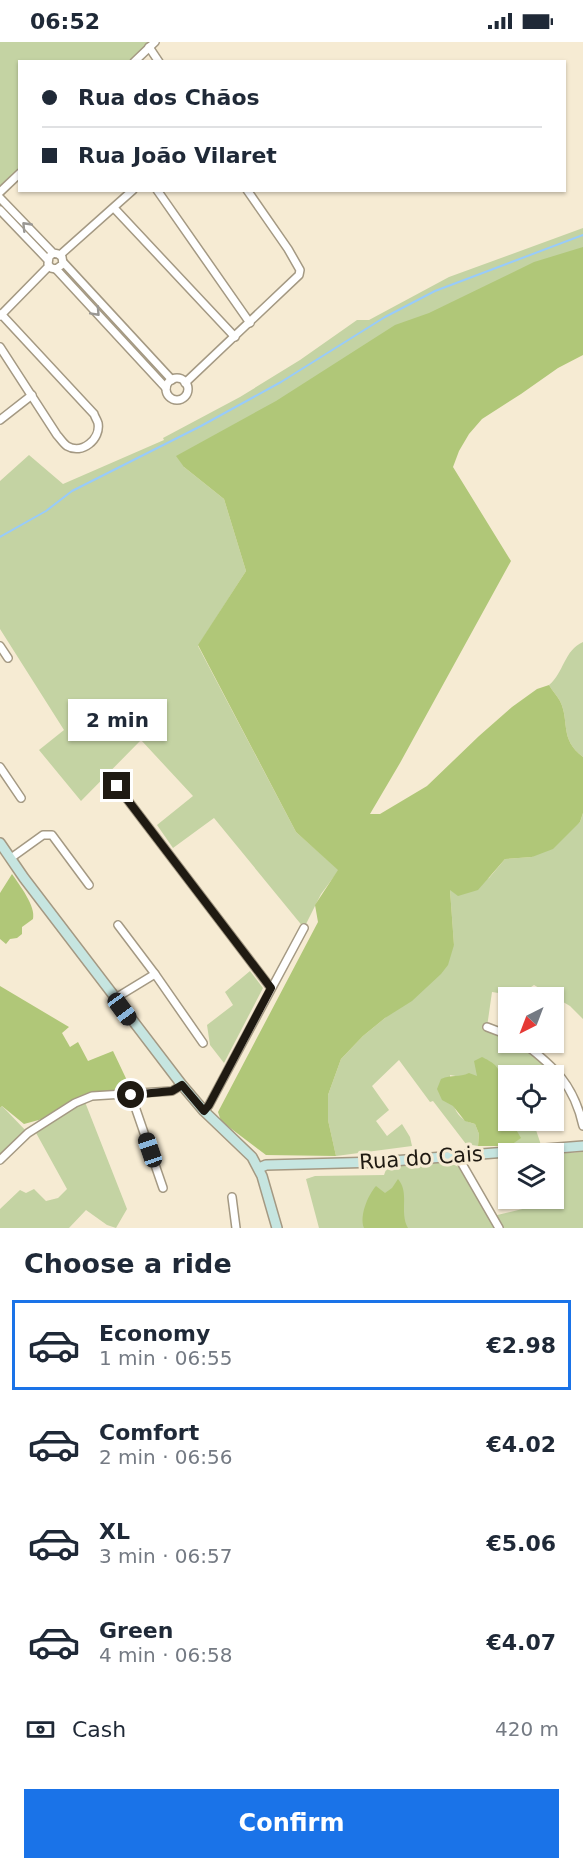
<!DOCTYPE html>
<meta charset="utf-8">
<style>
:root{--surface:#fff;--page:#f6f6f7;--text:#1f2937;--muted:#747a83;--line:#e0e1e3;--accent:#1a73e8}
body{margin:0;font-family:"DejaVu Sans",sans-serif;background:var(--page);color:var(--text);height:100vh;display:flex;flex-direction:column;font-size:22px;white-space:nowrap}
*{box-sizing:border-box;margin:0}
p{font-size:20px;color:var(--muted)}
.icon{flex:none;width:33px;height:33px;fill:none;stroke:currentColor;stroke-width:2;stroke-linecap:round;stroke-linejoin:round}
.map{position:relative;height:1186px;overflow:hidden}
.details{display:flex;flex-direction:column;background:var(--surface);flex:1}
.details>*{flex:none}
.banner{position:absolute;left:18px;top:18px;width:548px;height:132px;border-radius:0px;box-shadow:0 2px 4px #0004;display:grid;align-content:center;height:132px;padding:0 24px;background:var(--surface)}
.needle{width:39px;rotate:222deg}
.fabs{position:absolute;left:498px;top:945px;display:grid;gap:12px}
.fabs a{display:grid;place-items:center;width:66px;height:66px;border-radius:0px;background:var(--surface);box-shadow:0 2px 4px #0004;font-size:30px}
.end{position:absolute;width:27px;height:27px;margin:-14px;border:8px solid #1f1a12;background:#fff;box-shadow:0 0 0 3px #fff}
.from{border-radius:50%}
.bubble{position:absolute;height:42px;border-radius:0px;background:var(--surface);box-shadow:0 2px 4px #0004;font-size:20px;font-weight:700;line-height:42px;text-align:center}
.car{position:absolute;width:18px;height:36px;margin:-18px -9px;border-radius:8px;box-shadow:0 0 4px 2px #0007;background:linear-gradient(#222 24%,#8ab4d8 0 40%,#222 0 76%,#8ab4d8 0 86%,#222 0)}
.banner b{display:flex;align-items:center;gap:21px;height:57px;font-size:22px}
.banner b+b{border-top:2px solid var(--line)}
.banner i{width:15px;height:15px;background:var(--text)}
ul{padding:0;list-style:none}
li{display:flex;align-items:center;gap:18px;height:90px;margin:0 12px 9px;padding:0 12px;border:3px solid transparent;border-radius:0px}
li div{flex:1}
li b{display:block;font-size:22px}
li em{font-style:normal;font-weight:700}
li.active{border-color:var(--accent)}
li>.icon{width:54px;height:54px;stroke-width:1.5}
h2{padding:0 24px;font-size:27px;line-height:72px}
.pay{display:flex;align-items:center;gap:15px;height:66px;padding:0 24px;font-size:22px}
.pay p{margin-inline-start:auto}
.primary-button{display:flex;gap:12px;margin-top:auto;padding:12px 24px}
.primary-button a{flex:1;height:69px;border-radius:0px;background:var(--accent);color:#fff;font-size:24px;font-weight:700;line-height:69px;text-align:center}
.status{display:flex;justify-content:space-between;align-items:center;height:42px;padding:0 30px;background:var(--surface);direction:ltr}
.status svg{height:16px;fill:currentColor}
.map>svg:first-child{display:block}
.green{fill:#c4d3a3}
.forest{fill:#b0c778}
.lines{fill:none;stroke-linecap:round;stroke-linejoin:round}
.stream{stroke:#98cbfa;stroke-width:2}
.street-casing{stroke:#a49983;stroke-width:10}
.secondary-casing{stroke:#a49983;stroke-width:12}
.street{stroke:#fff;stroke-width:7}
.secondary{stroke:#c6e5e0;stroke-width:9}
.oneway{stroke:#9a9894}
.route{stroke:#1f1a12;stroke-width:8}
.labels{text-anchor:middle;stroke-width:6;stroke-linejoin:round;paint-order:stroke}
.street-label{font-size:21px;fill:#1f1a12;stroke:#f6ebd3}
</style>
<div class="status"><b>06:52</b><svg viewBox="0 0 49 12"><path d="M0 12V9h3v3zM5 12V6h3v6zM10 12V3h3v9zM15 12V0h3v12zM26 1h20v11H26zM47 4h2v5h-2z"/></svg></div>
<div class="map">
<svg width="583" height="1186" viewBox="0 0 583 1186">
<rect width="100%" height="100%" fill="#f6ebd3"/>
<g class="green">
<polygon points="0,0 154,0 134,19 20,20 19,130 0,148"/>
<polygon points="583,186 583,208 184,425 224,457 246,529 198,604 296,790 339,828 321,852 304,886 214,776 173,806 157,783 193,754 141,698 81,759 39,708 64,688 0,587 0,439 29,413 63,442 164,398 163,396 240,355 300,318 357,278 369,278 449,235"/>
<path d="M583 600V715C559 697 570 679 560 659 557 654 552 648 549 643 564 631 564 608 583 600Z"/>
<path d="M583 771V977L570 964 534 943 518 954 492 950 487 985 508 993V1000L522 1001 557 1031 552 1033 508 1034V1058L504 1039 477 1034 461 1035 450 1033C452 1055 450 1076 475 1082L479 1092 478 1104 466 1102 433 1059 430 1060 399 1018 372 1044 389 1068 376 1079 387 1094 402 1082 410 1095 412 1104 336 1114 328 1078V1053L341 1017 363 994 385 976 454 903 450 848 489 836 505 817 532 815 580 780Z"/>
<polygon points="250,929 263,946 224,1021 210,1003 207,983 233,963 225,950"/>
<polygon points="85,1060 127,1167 116,1186 107,1183 86,1168 69,1186 0,1186 0,1167 20,1148 26,1151 34,1147 46,1159 58,1156 67,1147 35,1089 74,1065"/>
<polygon points="2,1064 28,1091 0,1118 0,1066"/>
<polygon points="511,1079 533,1079 541,1103 510,1104 520,1096"/>
<path d="M583 1110V1186H319L306 1137 315 1134 384 1133 387 1125C405 1123 447 1114 461 1127 471 1137 485 1162 493 1174L560 1158 554 1138V1112Z"/>
</g>
<g class="forest">
<path d="M583 205V313L558 326 521 352 482 377 469 392 459 409 453 425 511 519 400 721 370 772H380L427 744 479 694 512 665 537 647 549 643C552 648 557 654 560 659 570 679 559 697 583 715V771L580 780 553 807 532 815 505 817 478 848 458 854 450 848 454 903 448 923 441 932 412 959 385 976 363 994 341 1017 328 1053V1078L336 1114 266 1113 221 1079 218 1070 318 880 315 863 338 828 296 790 198 603 246 529 224 457 184 425 176 414 276 359 395 283 429 271 534 220Z"/>
<path d="M12 832C20 844 36 864 33 877L22 885V892L17 896 10 897 6 902 0 897V851Z"/>
<polygon points="0,944 69,985 62,991 70,1005 78,1000 88,1019 113,1009 132,1049 94,1050 46,1076 24,1082 2,1064 0,1066"/>
<path d="M482 1015C486 1017 492 1020 495 1023 504 1033 509 1052 508 1065L501 1064 508 1074V1078L511 1079 521 1096 510 1104H478L479 1092 475 1082 465 1079 453 1064 442 1058 437 1047 441 1037C452 1032 459 1036 469 1031L477 1034 474 1019Z"/>
<path d="M398 1137C410 1151 399 1170 408 1186H364C359 1174 368 1153 376 1144L385 1151 392 1146Z"/>
</g>
<g class="lines">
<polyline class="stream" points="0,495 46,469 72,449 201,384 281,340 385,275 435,249 583,193"/>
<defs>
<g id="street">
<polyline points="149,5 159,20"/>
<polyline points="134,20 155,0"/>
<polyline points="157,148 250,281"/>
<polyline points="0,150 20,131"/>
<polyline points="0,156 53,211 58,212 62,215 63,222 56,227 51,226 48,222 49,215 53,211"/>
<polyline points="114,166 235,295"/>
<polyline points="0,168 47,217"/>
<polyline points="60,213 133,148"/>
<polyline points="63,220 172,338"/>
<polyline points="56,227 166,346"/>
<polyline points="0,274 49,224"/>
<path d="M0 305 57 393C60 396 63 401 67 404 82 413 101 397 98 381 97 378 95 375 94 372L1 272"/>
<circle cx="177" cy="347" r="11"/>
<polyline points="185,341 299,233 300,228 288,207 247,148"/>
<polyline points="0,378 32,353"/>
<polyline points="0,604 8,616"/>
<polyline points="0,725 21,756"/>
<polyline points="117,744 271,946"/>
<polyline points="11,816 43,793 52,793 89,843"/>
<polyline points="118,883 155,932 203,1001"/>
<polyline points="114,957 155,932"/>
<polyline points="487,985 508,993"/>
<path d="M522 1000C555 1025 574 1043 583 1084"/>
<polyline points="131,1053 163,1146"/>
<polyline points="204,1069 209,1063 304,886"/>
<polyline points="460,1114 461,1120 499,1186"/>
<polyline points="0,1118 28,1091 75,1061 92,1054 172,1049 182,1043"/>
<polyline points="232,1155 236,1186"/>
</g>
<g id="secondary">
<polyline points="0,801 24,836 182,1043 204,1069 252,1115 262,1134 277,1186"/>
<polyline points="259,1126 266,1123 380,1120 583,1104"/>
</g>
</defs>
<use href="#street" class="street-casing"/>
<use href="#secondary" class="secondary-casing"/>
<use href="#street" class="street"/>
<use href="#secondary" class="secondary"/>
</g>
<defs><path id="oneway-chevron" d="M-2-3.5L2.5 0L-2 3.5" fill="none" stroke-width="1.6" stroke-linecap="round" stroke-linejoin="round" transform="scale(1.5)"/></defs>
<g class="oneway">
<use href="#oneway-chevron" transform="translate(26 184) rotate(-134)"/>
<use href="#oneway-chevron" transform="translate(96 270) rotate(47)"/>
</g>
<g class="lines">
<polyline class="route" points="117,744 271,946 209,1063 204,1069 182,1043 172,1049 131,1053"/>
</g>
<g class="labels">
<g class="street-label">
<text transform="translate(421 1116) rotate(-4)" y="7">Rua do Cais</text>
</g>
</g>
</svg>
<div class="fabs">
<a><svg class="needle" viewBox="-14 -14 28 28"><path d="M0-13l5 13h-10z" fill="#e53935"/><path d="M0 13l5-13h-10z" fill="#747a83"/></svg></a>
<a><svg class="icon" aria-label="locate" viewBox="0 0 24 24"><circle cx="12" cy="12" r="6"/><path d="M12 2v4M12 18v4M2 12h4M18 12h4"/></svg></a>
<a><svg class="icon" aria-label="layers" viewBox="0 0 24 24"><path d="M12 4l9 5-9 5-9-5zM3 14l9 5 9-5"/></svg></a>
</div>
<i class="end from" style="left:131px;top:1053px"></i>
<i class="end" style="left:117px;top:744px"></i>
<div class="bubble" style="left:68px;top:657px;width:99px">2 min</div>
<i class="car" style="left:122px;top:967px;rotate:144deg"></i>
<i class="car" style="left:150px;top:1108px;rotate:341deg"></i>
<div class="banner">
<b><i class="from"></i>Rua dos Chãos</b>
<b><i></i>Rua João Vilaret</b>
</div>
</div>
<section class="details">
<h2>Choose a ride</h2>
<ul>
<li class="active"><svg class="icon" aria-label="car" viewBox="0 0 24 24"><path d="M5 17H2v-5l4-1 3-4h7l3 4 3 1v5h-3M9 17h6M6 11h13"/><circle cx="7" cy="17" r="2"/><circle cx="17" cy="17" r="2"/></svg><div><b>Economy</b><p>1 min · 06:55</p></div><em>€2.98</em></li>
<li><svg class="icon" aria-label="car" viewBox="0 0 24 24"><path d="M5 17H2v-5l4-1 3-4h7l3 4 3 1v5h-3M9 17h6M6 11h13"/><circle cx="7" cy="17" r="2"/><circle cx="17" cy="17" r="2"/></svg><div><b>Comfort</b><p>2 min · 06:56</p></div><em>€4.02</em></li>
<li><svg class="icon" aria-label="car" viewBox="0 0 24 24"><path d="M5 17H2v-5l4-1 3-4h7l3 4 3 1v5h-3M9 17h6M6 11h13"/><circle cx="7" cy="17" r="2"/><circle cx="17" cy="17" r="2"/></svg><div><b>XL</b><p>3 min · 06:57</p></div><em>€5.06</em></li>
<li><svg class="icon" aria-label="car" viewBox="0 0 24 24"><path d="M5 17H2v-5l4-1 3-4h7l3 4 3 1v5h-3M9 17h6M6 11h13"/><circle cx="7" cy="17" r="2"/><circle cx="17" cy="17" r="2"/></svg><div><b>Green</b><p>4 min · 06:58</p></div><em>€4.07</em></li>
</ul>
<div class="pay"><svg class="icon" aria-label="cash" viewBox="0 0 24 24"><path d="M3 7h18v10H3z"/><circle cx="12" cy="12" r="2"/></svg>Cash<p>420 m</p></div>
<div class="primary-button"><a>Confirm</a></div>
</section>
